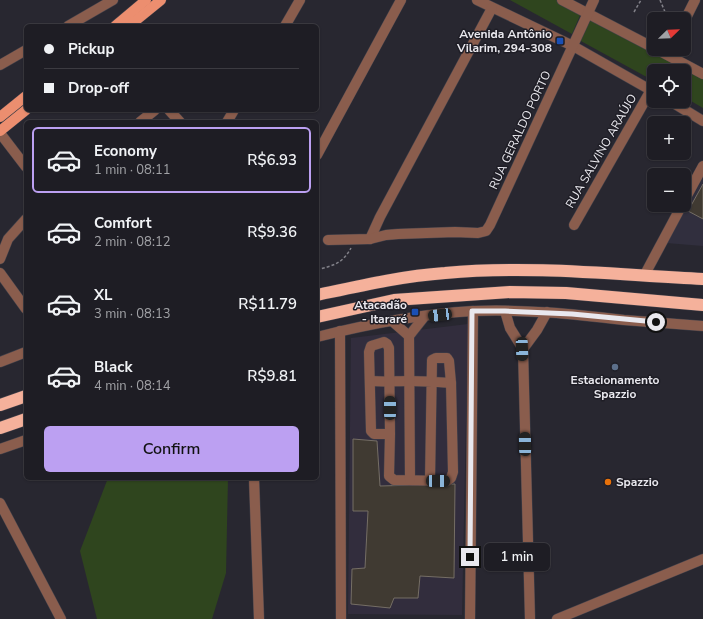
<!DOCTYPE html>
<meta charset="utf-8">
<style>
:root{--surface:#1e1d24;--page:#2b2a31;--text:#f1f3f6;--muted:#a1a2a6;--line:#3c3b41;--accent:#bca0f2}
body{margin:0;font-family:"Nunito Sans",sans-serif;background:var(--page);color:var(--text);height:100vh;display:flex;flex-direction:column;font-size:15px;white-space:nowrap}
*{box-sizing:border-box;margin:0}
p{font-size:13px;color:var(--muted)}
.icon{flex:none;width:22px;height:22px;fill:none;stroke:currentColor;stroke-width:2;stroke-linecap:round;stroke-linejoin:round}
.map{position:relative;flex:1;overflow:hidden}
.drawer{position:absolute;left:24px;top:120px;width:295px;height:360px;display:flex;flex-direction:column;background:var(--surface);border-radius:6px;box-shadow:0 1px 3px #0004,0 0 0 1px var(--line)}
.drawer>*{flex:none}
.banner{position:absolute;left:24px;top:24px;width:295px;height:88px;border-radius:6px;box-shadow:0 1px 3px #0004,0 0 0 1px var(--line);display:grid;align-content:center;height:88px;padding:0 20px;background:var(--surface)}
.needle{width:26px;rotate:67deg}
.buttons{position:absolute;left:647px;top:12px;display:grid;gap:8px}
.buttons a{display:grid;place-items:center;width:44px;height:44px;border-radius:6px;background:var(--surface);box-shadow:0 1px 3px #0004,0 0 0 1px var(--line);font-size:20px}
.end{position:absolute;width:18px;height:18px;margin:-9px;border:5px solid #e9e8ee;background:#111;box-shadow:0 0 0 2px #111}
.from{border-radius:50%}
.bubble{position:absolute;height:28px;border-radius:6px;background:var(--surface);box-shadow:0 1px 3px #0004,0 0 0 1px var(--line);font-size:13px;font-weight:600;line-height:28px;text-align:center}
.car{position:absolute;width:12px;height:24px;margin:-12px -6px;border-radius:5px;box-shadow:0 0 3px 1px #0007;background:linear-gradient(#222 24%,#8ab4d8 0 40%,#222 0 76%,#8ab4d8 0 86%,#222 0)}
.banner b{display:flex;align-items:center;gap:14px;height:38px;font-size:15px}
.banner b+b{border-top:1px solid var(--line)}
.banner i{width:10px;height:10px;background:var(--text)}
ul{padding:7px 0 0;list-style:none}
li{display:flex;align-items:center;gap:12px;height:66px;margin:0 8px 6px;padding:0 12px;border:2px solid transparent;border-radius:6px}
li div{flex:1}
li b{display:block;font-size:15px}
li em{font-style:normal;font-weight:600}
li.active{border-color:var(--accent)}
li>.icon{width:36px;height:36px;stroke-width:1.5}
.action{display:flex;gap:8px;margin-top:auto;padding:8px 20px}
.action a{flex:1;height:46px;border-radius:6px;background:var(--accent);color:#111;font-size:16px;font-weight:600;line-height:46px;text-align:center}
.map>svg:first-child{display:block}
.commercial{fill:#322d3d}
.built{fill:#312f3e}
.green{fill:#2f451e}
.building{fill:#403a32;stroke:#756e65}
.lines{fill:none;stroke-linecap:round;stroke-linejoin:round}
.minor-casing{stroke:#43424b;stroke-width:11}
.major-casing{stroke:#43424b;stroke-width:11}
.highway-casing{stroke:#43424b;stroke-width:13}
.path{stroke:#818088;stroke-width:1.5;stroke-dasharray:3 2;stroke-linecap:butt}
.minor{stroke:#8a5d4d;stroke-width:10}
.major{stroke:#ec8e6f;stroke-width:10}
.highway{stroke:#f5b19b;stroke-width:12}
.route{stroke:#e9e8ee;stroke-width:5}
.transit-dot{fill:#1a4fb4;stroke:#1f1e26;stroke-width:1.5}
.service-dot{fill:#5c6f8a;stroke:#1f1e26;stroke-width:1.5}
.food-dot{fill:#e8710a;stroke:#1f1e26;stroke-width:1.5}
.labels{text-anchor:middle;stroke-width:3;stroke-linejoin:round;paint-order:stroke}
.poi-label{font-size:12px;font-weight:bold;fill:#e9e8ee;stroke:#1f1e26;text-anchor:end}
.street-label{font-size:12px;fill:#e9e8ee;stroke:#1f1e26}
</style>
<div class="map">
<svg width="703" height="619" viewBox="0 0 703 619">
<rect width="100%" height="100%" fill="#282730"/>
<polygon class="commercial" points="468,324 462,615 348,614 351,338"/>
<polygon class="built" points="703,178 703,246 666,243"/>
<g class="green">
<polygon points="510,0 556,0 581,13 572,34"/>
<polygon points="592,18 703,77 703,108 684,97 684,71 654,71 654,81 579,40"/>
<polygon points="108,478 228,478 226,573 212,619 97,619 80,551"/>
</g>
<g class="building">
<polygon points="703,184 703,219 688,211"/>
<polygon points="353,439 377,441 380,486 455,484 454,578 420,576 418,598 394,598 390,608 351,604 352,569 365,568 368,511 353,511"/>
</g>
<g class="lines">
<defs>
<g id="minor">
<polyline points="477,0 573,46 654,92"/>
<polyline points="562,0 654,48"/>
<polyline points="684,22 695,0"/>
<polyline points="68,26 113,0"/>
<polyline points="285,26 300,0"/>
<polyline points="656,49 703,74"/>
<polyline points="0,65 26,50"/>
<polyline points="670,101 703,121"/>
<polyline points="169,110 180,122"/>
<polyline points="140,122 155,110"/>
<polyline points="227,122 234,110"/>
<polyline points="0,133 26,167"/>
<polyline points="317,155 401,0"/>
<polyline points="684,201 703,166"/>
<polyline points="574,225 651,90"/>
<polyline points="370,239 380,217 492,8"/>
<polyline points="328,240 370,239 386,235 398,234 455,232 478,233 486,231 490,225 594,0"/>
<polyline points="0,259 8,239 26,219"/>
<polyline points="0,273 26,309"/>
<polyline points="644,276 682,205"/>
<polyline points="505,311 510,328 523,349 530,619"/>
<polyline points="392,321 409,336"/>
<polyline points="340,331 341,619"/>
<path d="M317 337C368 324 420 314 473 311 524 309 574 314 624 320 650 322 677 324 703 326"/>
<polyline points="523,349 537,330 547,312"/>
<polyline points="0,362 26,352"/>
<path d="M371 381C384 382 396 381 409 381 423 381 437 382 451 383L449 361 447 358H436L432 360 430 480"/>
<polyline points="390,434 374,434 371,431 369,352 371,346 384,342 387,344 389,348 390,434 389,476 394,480 447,481 451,478 453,472 451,383"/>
<polyline points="0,449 26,440"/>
<polyline points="254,478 259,619"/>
<polyline points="410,480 409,336 424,317"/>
<polyline points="0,503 61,619"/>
<polyline points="470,619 473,311"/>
<polyline points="557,619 703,559"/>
</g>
<g id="major">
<polyline points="115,26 146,0"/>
<polyline points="129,26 161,0"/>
<polyline points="0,117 26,96"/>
<polyline points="0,131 26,110"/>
</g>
<g id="highway">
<path d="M317 295C359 286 402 276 445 273 531 265 618 275 703 279"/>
<polyline points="317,317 394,300 510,292 566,293 703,305"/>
<polyline points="0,405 26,396"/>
<polyline points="0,428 26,419"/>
</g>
</defs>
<use href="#minor" class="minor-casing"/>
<use href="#major" class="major-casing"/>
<use href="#highway" class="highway-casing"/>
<g class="path">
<polyline points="660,0 668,19"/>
<polyline points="634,12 641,0"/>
<path d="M317 270C334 265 342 264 351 248"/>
</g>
<use href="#minor" class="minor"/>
<use href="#major" class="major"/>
<use href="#highway" class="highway"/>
</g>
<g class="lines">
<polyline class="route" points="470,557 472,311 505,311 572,314 656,322"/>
</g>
<g class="transit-dot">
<rect x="556" y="37" width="8" height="8" rx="2"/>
<rect x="411" y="308" width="8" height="8" rx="2"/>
</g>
<circle class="service-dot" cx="615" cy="367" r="4"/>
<circle class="food-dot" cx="608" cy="482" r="4"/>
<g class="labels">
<g class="poi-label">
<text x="552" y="38">Avenida Antônio<tspan x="552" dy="14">Vilarim, 294-308</tspan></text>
<text x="407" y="309">Atacadão<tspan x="407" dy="14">- Itararé</tspan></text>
<text x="615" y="384" text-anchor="middle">Estacionamento<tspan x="615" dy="14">Spazzio</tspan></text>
<text x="616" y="486" text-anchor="start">Spazzio</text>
</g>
<g class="street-label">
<text transform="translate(520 130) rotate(-65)" y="4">RUA GERALDO PORTO</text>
<text transform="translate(601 151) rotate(-60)" y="4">RUA SALVINO ARAÚJO</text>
</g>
</g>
</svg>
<div class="buttons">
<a><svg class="needle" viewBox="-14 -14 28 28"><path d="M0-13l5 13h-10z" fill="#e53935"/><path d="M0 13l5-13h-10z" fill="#a1a2a6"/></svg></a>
<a><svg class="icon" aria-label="locate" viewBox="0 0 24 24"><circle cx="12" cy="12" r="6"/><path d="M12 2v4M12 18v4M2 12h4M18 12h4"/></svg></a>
<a>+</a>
<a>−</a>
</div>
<i class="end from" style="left:656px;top:322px"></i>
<i class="end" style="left:470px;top:557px"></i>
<div class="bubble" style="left:484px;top:543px;width:66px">1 min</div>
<i class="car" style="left:440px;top:315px;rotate:263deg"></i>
<i class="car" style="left:522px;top:349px;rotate:178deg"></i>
<i class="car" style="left:390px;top:408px;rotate:0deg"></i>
<i class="car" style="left:525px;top:444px;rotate:359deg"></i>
<i class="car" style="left:438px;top:481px;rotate:91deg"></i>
<div class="banner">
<b><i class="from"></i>Pickup</b>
<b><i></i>Drop-off</b>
</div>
<section class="drawer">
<ul>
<li class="active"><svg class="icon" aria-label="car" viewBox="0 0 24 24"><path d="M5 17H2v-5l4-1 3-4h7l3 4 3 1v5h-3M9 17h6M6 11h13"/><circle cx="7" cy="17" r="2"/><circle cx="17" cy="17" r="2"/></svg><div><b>Economy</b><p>1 min · 08:11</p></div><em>R$6.93</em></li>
<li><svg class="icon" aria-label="car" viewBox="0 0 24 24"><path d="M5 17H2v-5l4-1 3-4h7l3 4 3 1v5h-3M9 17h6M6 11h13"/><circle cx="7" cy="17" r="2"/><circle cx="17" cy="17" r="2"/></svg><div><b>Comfort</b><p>2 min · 08:12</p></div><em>R$9.36</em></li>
<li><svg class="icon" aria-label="car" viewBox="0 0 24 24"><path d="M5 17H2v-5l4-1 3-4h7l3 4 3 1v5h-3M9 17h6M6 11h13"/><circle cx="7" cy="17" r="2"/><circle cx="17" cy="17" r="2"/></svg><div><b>XL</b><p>3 min · 08:13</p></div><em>R$11.79</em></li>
<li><svg class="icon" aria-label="car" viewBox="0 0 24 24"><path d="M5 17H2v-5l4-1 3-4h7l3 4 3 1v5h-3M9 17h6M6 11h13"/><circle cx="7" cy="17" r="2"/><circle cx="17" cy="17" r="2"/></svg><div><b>Black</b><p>4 min · 08:14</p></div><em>R$9.81</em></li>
</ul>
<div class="action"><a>Confirm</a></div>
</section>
</div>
